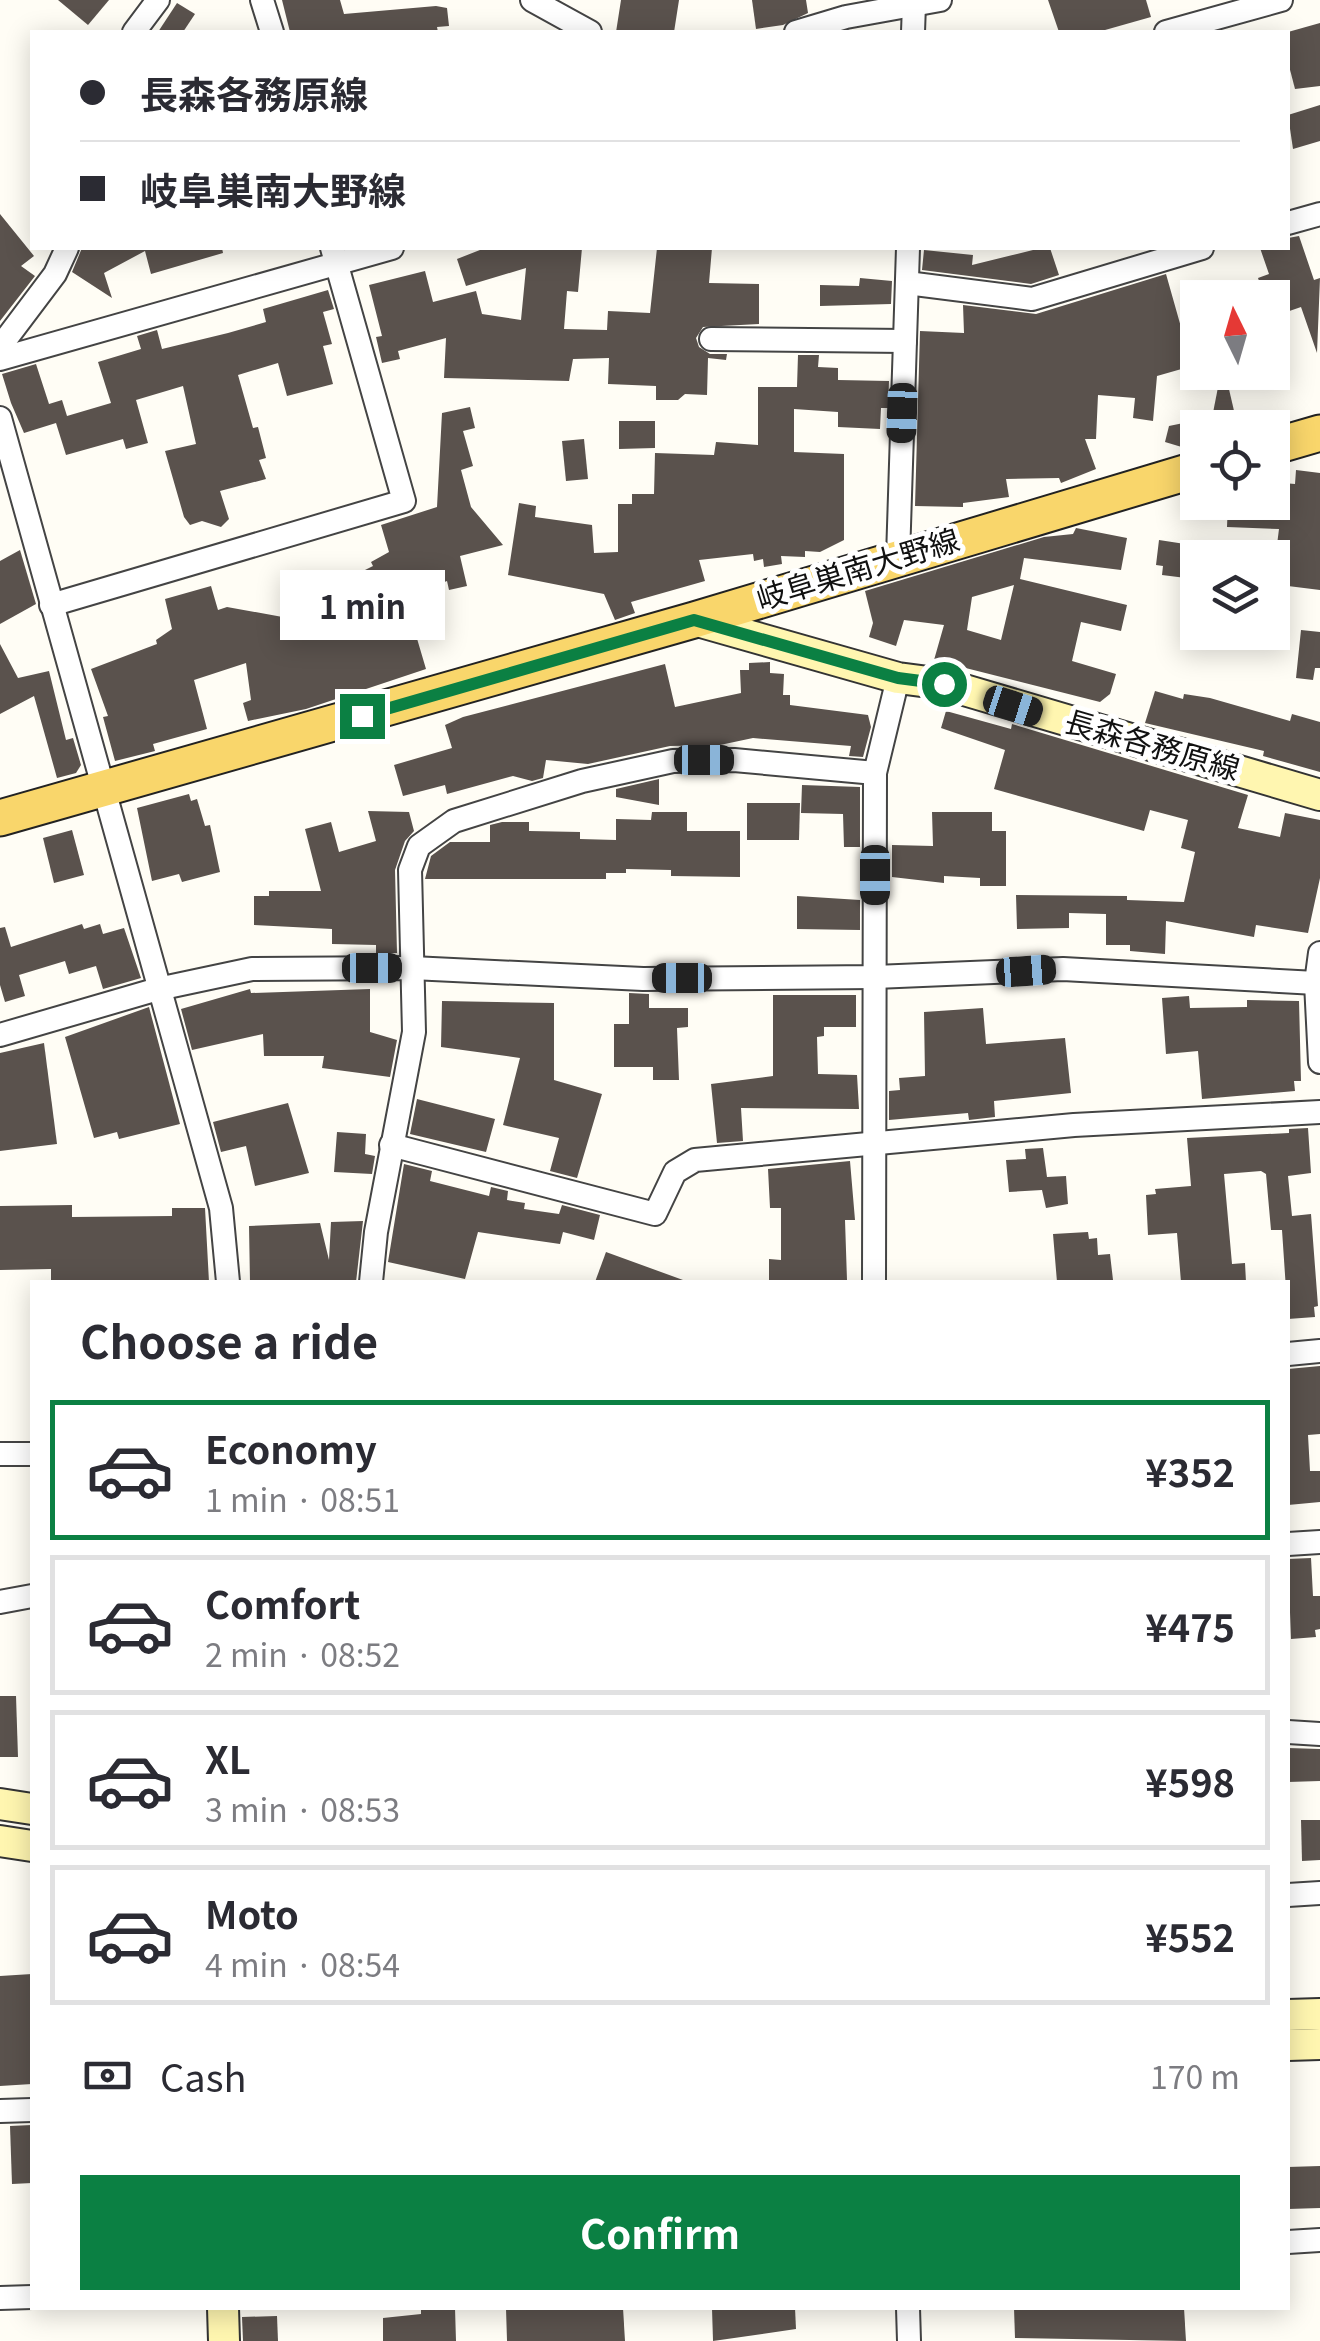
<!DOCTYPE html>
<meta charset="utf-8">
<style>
:root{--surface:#fff;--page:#f2f2f3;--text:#2b2b33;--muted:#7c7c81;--line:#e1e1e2;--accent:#0b8043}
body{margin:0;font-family:Georgia,"Noto Sans JP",serif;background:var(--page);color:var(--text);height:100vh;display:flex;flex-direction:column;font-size:38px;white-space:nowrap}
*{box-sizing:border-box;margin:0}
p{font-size:32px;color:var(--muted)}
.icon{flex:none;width:55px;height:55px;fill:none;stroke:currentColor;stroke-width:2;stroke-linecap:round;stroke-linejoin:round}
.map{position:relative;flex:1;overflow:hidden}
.details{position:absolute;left:30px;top:1280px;width:1260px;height:1030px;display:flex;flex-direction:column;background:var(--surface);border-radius:0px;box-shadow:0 5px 25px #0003}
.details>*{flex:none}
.hud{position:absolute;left:30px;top:30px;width:1260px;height:220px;border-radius:0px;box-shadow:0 5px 25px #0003;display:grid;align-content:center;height:220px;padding:0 50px;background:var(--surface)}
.needle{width:65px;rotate:355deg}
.tools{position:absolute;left:1180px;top:280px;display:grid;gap:20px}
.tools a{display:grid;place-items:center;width:110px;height:110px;border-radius:0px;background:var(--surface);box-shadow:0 5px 25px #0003;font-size:50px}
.end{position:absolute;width:45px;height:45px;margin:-22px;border:12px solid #0b8043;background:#fff;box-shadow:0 0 0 5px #fff}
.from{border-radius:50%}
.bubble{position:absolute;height:70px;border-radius:0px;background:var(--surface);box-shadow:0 5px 25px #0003;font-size:32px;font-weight:700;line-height:70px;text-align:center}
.car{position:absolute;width:30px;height:60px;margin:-30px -15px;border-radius:12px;box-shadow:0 0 8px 2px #0007;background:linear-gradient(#222 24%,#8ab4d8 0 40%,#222 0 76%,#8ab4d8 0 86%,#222 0)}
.hud b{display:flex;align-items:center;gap:35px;height:95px;font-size:38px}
.hud b+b{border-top:2px solid var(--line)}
.hud i{width:25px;height:25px;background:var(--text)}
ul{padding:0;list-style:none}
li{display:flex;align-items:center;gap:30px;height:140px;margin:0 20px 15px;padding:0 30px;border:5px solid var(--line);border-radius:0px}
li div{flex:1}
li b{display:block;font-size:38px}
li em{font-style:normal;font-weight:700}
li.on{border-color:var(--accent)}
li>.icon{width:90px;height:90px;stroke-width:1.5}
h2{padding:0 50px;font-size:45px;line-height:120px}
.pay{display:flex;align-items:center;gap:25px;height:110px;padding:0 50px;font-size:38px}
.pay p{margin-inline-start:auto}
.action{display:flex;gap:20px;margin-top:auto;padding:20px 50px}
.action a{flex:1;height:115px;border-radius:0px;background:var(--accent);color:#fff;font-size:40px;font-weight:700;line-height:115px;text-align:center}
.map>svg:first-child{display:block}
.building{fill:#5a524d;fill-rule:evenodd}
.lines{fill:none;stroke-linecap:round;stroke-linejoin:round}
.street-casing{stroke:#444;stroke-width:26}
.secondary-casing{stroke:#333;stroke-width:34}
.primary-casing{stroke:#222;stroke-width:39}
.street{stroke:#fff;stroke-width:22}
.secondary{stroke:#fff6b0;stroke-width:30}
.primary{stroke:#f9d66b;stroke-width:35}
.route{stroke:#0b8043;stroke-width:12}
.labels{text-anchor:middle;stroke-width:10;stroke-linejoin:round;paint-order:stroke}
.street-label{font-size:30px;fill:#111;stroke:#fff}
</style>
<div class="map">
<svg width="1320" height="2341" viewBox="0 0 1320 2341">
<rect width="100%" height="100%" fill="#fffdf5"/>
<g class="building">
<polygon points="58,0 109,0 88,25"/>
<polygon points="282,0 340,0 344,14 436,6 447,8 449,26 437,27 438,32 290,32"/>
<polygon points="621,0 679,0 674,32 616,32"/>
<polygon points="752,0 806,0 808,13 783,25 756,29"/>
<polygon points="1048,0 1146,0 1151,17 1098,32 1059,32"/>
<polygon points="177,3 195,14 183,32 158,32"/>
<polygon points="1320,23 1320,86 1295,89 1288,62 1288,32"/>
<polygon points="1320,105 1320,141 1293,149 1288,115"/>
<polygon points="0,214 34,256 21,266 35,276 0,321"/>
<polygon points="1299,236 1314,280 1320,278 1317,353 1301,307 1272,317 1272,298 1265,298 1258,278 1269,274 1260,248 1288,248 1288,238"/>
<polygon points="82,248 222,248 223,253 151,274 145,251 104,273 112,298 72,272"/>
<polygon points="485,248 582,248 578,292 567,291 564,329 607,330 608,311 650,313 657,248 712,248 709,283 759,284 759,324 703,327 696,338 699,347 710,354 727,354 726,360 708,358 707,395 685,394 678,400 656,400 656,386 608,384 609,358 573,359 569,381 444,378 446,338 398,351 400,359 382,363 376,337 382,336 369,285 425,271 433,302 476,291 482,314 521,320 526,268 466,286 457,259"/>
<polygon points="1041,248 1050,248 1059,275 1031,284 922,270 924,250 973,255 972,265"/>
<polygon points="1166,274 1192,366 1157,376 1153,421 1133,418 1135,398 1098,395 1096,439 1085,439 1096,469 1061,483 1059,478 1006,479 1009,497 963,503 963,507 915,506 920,331 964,333 963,305 1036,314"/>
<polygon points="860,278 892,281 891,304 820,306 820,285 859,286"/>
<polygon points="328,290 334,309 323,312 332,344 323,346 333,384 287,396 278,363 238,375 253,428 258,427 266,458 259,460 266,479 220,491 229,519 221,527 202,521 190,525 184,517 165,451 196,444 183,386 136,400 148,443 126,449 123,439 66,455 56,423 24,433 11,403 2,374 36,364 49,404 62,400 67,416 111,403 98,362 141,349 137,336 157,330 162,349 228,333 266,322 263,309"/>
<polygon points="798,355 819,355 818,367 838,368 838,380 889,381 888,408 881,408 880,429 838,427 838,412 794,409 794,452 844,454 844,540 820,552 805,551 805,557 781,556 782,564 764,567 763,559 754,561 753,554 699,560 705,581 631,602 635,613 615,620 604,594 508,575 519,503 536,506 535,517 592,525 594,553 618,552 618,504 632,504 632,494 654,494 655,453 714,455 716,442 758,445 758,387 797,387"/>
<polygon points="1221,372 1225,372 1238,428 1210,428"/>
<polygon points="470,407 475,428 463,431 473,466 461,470 471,507 503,545 460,556 467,586 449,590 447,581 405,598 426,669 306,709 248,721 243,703 251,700 246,663 194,680 207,729 153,744 155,751 115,761 103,717 108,716 91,669 157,644 156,640 172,629 165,599 211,586 218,610 227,607 288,618 333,596 327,589 373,566 371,562 389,552 381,525 437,507 442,413"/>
<polygon points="1198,420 1198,444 1185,448 1165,442 1169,426"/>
<polygon points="619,421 655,421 655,448 619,449"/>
<polygon points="584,439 588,479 566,481 562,441"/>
<polygon points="1296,470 1320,473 1320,590 1272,584 1279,529 1227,527 1228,502 1282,502 1283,483 1295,484"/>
<path d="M1076 528 1127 538 1121 570 1024 558 1020 579 1127 605 1121 631 1081 622 1072 661 1116 674 1110 694 1100 702 934 660 944 625 904 620 896 646 869 637 873 623 865 591 1044 537 1073 534ZM1014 585 1001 640 967 630 972 597Z"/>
<polygon points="1159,540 1198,546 1194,579 1162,575 1163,566 1156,565"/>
<polygon points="20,550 36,604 0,624 0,561"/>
<polygon points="1301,630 1320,632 1320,668 1315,668 1313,680 1296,678"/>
<polygon points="0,644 18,678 49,671 66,740 73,738 81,765 76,773 57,778 34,696 0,714"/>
<polygon points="770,662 770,673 784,674 783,695 790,695 790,705 868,715 871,727 863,757 849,756 851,746 753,738 720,745 670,746 588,764 546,760 543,778 532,781 513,776 447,794 445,785 403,796 394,765 452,748 445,725 463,717 665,664 675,707 741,693 740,670 749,670 749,663"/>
<polygon points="1155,691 1183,699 1184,694 1210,698 1290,721 1292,714 1320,722 1320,772 1263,756 1264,751 1145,723"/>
<polygon points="946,711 1011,729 1012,724 1248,795 1238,828 1280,837 1285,813 1320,820 1320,878 1308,933 1256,925 1254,937 1166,921 1165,954 1130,951 1130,945 1106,945 1106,914 1069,913 1069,928 1017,929 1016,895 1127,896 1127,900 1184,902 1195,852 1181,848 1188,820 1150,810 1144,831 994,789 1005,750 941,728"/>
<polygon points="659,779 659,805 616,797 616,789"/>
<polygon points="802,785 860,787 860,847 844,847 843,814 801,813"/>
<polygon points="189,794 191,801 197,799 205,826 210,825 220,872 182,882 179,874 152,881 137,808"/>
<polygon points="747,803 800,803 799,840 747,840"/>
<polygon points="368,811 409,812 414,831 405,841 395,870 397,953 376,953 376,945 332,944 332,929 254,925 254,896 269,896 269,891 321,891 305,829 331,822 339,852 376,841"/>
<polygon points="652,812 687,812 687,831 740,831 740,877 671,876 671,870 626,869 626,873 606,873 606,879 425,879 431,856 450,842 490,842 490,825 502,822 529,822 529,831 580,832 580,839 616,840 616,819 651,820"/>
<polygon points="932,812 992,812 992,831 1006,831 1006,886 980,886 980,878 944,876 944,883 892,877 892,845 933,846"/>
<polygon points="72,830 84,875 54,883 43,838"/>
<polygon points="797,896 860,900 860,930 797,929"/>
<polygon points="82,924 84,929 100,924 103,934 124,928 141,978 103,989 96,966 69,974 65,961 19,975 25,996 5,1002 0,985 0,928 5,927 11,947"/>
<polygon points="250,989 251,993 370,989 370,1032 397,1040 390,1077 322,1068 324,1056 264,1056 263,1034 192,1050 181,1009"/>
<polygon points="629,993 649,994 649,1008 688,1008 688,1027 677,1028 679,1080 653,1080 653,1067 614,1067 614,1024 629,1024"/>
<polygon points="773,995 856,995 856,1027 824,1027 824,1036 817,1037 818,1074 857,1075 859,1109 741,1108 743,1141 717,1143 711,1084 773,1076"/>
<polygon points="1189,996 1190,1008 1247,1007 1247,1000 1299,1001 1301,1081 1294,1081 1295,1091 1202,1099 1198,1051 1166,1054 1162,998"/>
<polygon points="442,1001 554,1003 554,1080 602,1094 577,1178 550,1171 559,1138 503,1125 520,1058 441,1047"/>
<polygon points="149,1007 180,1124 119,1139 117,1132 94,1138 65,1037"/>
<polygon points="983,1008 986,1044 1065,1038 1071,1093 994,1101 995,1117 969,1120 968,1113 889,1120 889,1091 900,1090 899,1078 925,1076 924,1012"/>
<polygon points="44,1043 57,1144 0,1151 0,1053"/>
<polygon points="417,1099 495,1119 486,1152 410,1134"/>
<polygon points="288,1103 309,1173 255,1186 246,1146 221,1152 213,1122"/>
<polygon points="1308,1128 1311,1173 1288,1176 1292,1216 1311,1214 1318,1306 1314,1307 1315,1317 1288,1319 1282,1230 1271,1230 1266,1174 1261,1171 1224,1174 1232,1264 1245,1263 1246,1282 1181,1282 1177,1233 1148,1235 1146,1195 1156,1194 1155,1189 1191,1186 1187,1138 1289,1133 1289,1129"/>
<polygon points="337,1132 366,1134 365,1154 375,1156 372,1174 334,1172"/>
<polygon points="1043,1148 1047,1177 1066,1176 1068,1204 1046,1208 1042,1190 1009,1192 1006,1160 1026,1159 1025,1149"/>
<polygon points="850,1161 855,1220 845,1220 847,1280 769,1280 769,1259 781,1260 781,1208 770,1208 768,1169"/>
<polygon points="404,1164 432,1171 430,1181 489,1196 491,1187 508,1191 507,1200 525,1203 524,1209 559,1214 562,1205 600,1215 594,1240 563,1232 560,1244 478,1232 465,1279 388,1262"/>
<polygon points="72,1205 72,1217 172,1216 172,1208 205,1208 209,1282 51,1282 51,1269 0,1270 0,1206"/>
<polygon points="363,1221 356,1282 250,1282 249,1226 320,1223 329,1260 331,1222"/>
<polygon points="1088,1232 1089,1239 1097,1238 1098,1255 1110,1254 1113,1280 1057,1282 1053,1234"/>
<polygon points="606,1252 683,1280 683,1282 595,1282"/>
<polygon points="1320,1366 1320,1434 1308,1435 1310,1471 1320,1471 1320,1502 1288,1505 1288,1369"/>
<polygon points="1311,1558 1313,1596 1320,1596 1320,1629 1315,1630 1316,1637 1291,1639 1288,1559"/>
<polygon points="0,1696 16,1696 18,1757 0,1757"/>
<polygon points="1288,1748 1320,1749 1320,1781 1288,1782"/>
<polygon points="1301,1820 1320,1820 1320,1860 1302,1861"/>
<polygon points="32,1974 32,2084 0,2086 0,1976"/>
<polygon points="32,2125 32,2183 12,2184 10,2126"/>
<polygon points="1320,2166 1320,2208 1288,2209 1288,2167"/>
<polygon points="421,2308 455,2308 456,2341 383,2341 383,2318 421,2314"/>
<polygon points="506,2308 623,2308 625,2341 507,2341"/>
<polygon points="712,2308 795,2308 796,2329 713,2341"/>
<polygon points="1014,2308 1184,2308 1186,2341 1015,2338"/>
<polygon points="277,2316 278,2341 243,2341 242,2317"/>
</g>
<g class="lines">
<defs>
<g id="street">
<polyline points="262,0 272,32"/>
<polyline points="532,0 590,32"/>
<polyline points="134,32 158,0"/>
<polyline points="796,32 846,17 940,0"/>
<polyline points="913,32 914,4"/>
<polyline points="1166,32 1281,0"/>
<polyline points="1288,223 1320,214"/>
<polyline points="907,283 1032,299 1202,248"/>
<polyline points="711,339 905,341"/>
<polyline points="0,347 55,274 67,248"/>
<polyline points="0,359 392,248"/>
<polyline points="0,418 221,1208 228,1282"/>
<polyline points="898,557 908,248"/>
<polyline points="51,605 404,501 332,248"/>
<polyline points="1320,953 1316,983 1320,1062"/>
<polyline points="0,1035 158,989 252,969 412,968 643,979 875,977 1063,969 1316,983"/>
<polyline points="391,1145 655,1214 675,1172 695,1160 1074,1125 1320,1112"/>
<polyline points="371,1282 376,1232 414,1032 410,870 419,846 454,821 582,781 673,761 734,760 875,773"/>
<polyline points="874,1282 875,773 898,678"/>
<polyline points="1288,1354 1320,1351"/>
<polyline points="0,1454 32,1454"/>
<polyline points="1288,1544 1320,1542"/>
<polyline points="0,1602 32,1596"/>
<polyline points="1288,1732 1320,1734"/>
<polyline points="1288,1895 1320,1893"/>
<polyline points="0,2111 32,2110"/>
<polyline points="1288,2242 1320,2240"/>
<polyline points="0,2298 32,2297"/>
<polyline points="908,2308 909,2341"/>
</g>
<g id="secondary">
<polyline points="694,620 898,678 944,684 1320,795"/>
<polyline points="0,1804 32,1809"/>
<polyline points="0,1841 32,1846"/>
<polyline points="1288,2015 1320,2014"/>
<polyline points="1288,2045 1320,2044"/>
<polyline points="223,2308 224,2341"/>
</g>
<g id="primary">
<polyline points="1272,447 1320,433"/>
<polyline points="0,818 694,620 1198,469"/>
</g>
</defs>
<use href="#street" class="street-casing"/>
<use href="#secondary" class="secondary-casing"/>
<use href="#primary" class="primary-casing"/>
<use href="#street" class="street"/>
<use href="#secondary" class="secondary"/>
<use href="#primary" class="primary"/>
</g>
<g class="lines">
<polyline class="route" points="362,716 694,620 898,678 944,684"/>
</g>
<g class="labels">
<g class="street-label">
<text transform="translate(858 570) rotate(-17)" y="10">岐阜巣南大野線</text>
<text transform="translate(1152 746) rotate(16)" y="10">長森各務原線</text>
</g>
</g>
</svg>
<div class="tools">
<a><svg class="needle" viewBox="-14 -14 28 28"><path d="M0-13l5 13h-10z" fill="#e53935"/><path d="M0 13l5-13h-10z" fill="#7c7c81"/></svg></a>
<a><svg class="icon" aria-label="locate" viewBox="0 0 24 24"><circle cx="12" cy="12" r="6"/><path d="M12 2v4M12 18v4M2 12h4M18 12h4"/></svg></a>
<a><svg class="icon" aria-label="layers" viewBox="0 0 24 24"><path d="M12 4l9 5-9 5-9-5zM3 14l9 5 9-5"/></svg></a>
</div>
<i class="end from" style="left:944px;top:684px"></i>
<i class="end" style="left:362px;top:716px"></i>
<div class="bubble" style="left:280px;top:570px;width:165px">1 min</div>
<i class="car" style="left:902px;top:413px;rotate:182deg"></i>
<i class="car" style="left:1013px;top:706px;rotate:108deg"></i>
<i class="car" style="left:704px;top:760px;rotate:90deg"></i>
<i class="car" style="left:875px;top:875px;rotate:180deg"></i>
<i class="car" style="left:372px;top:968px;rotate:90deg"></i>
<i class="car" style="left:1026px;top:971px;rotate:86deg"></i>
<i class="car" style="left:682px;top:978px;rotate:270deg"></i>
<div class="hud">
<b><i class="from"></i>長森各務原線</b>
<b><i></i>岐阜巣南大野線</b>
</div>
<section class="details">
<h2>Choose a ride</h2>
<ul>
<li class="on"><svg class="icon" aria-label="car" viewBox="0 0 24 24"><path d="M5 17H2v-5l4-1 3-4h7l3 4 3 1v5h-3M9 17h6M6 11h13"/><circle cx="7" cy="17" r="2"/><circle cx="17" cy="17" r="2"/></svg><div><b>Economy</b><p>1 min · 08:51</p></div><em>¥352</em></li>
<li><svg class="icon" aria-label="car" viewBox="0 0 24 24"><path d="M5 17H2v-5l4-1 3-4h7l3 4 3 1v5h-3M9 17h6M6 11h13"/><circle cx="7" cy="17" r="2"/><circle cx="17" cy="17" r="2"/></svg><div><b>Comfort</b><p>2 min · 08:52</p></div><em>¥475</em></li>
<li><svg class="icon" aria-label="car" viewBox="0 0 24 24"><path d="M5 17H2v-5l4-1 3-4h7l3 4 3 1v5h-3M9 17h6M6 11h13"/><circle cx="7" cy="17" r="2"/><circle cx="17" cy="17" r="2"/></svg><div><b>XL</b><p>3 min · 08:53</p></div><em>¥598</em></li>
<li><svg class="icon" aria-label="car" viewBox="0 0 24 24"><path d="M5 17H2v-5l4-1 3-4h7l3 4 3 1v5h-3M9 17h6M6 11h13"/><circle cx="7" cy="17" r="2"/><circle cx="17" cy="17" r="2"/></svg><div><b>Moto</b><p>4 min · 08:54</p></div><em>¥552</em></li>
</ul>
<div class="pay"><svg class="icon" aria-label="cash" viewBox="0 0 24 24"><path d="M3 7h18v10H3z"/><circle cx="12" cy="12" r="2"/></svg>Cash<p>170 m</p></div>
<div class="action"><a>Confirm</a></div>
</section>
</div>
